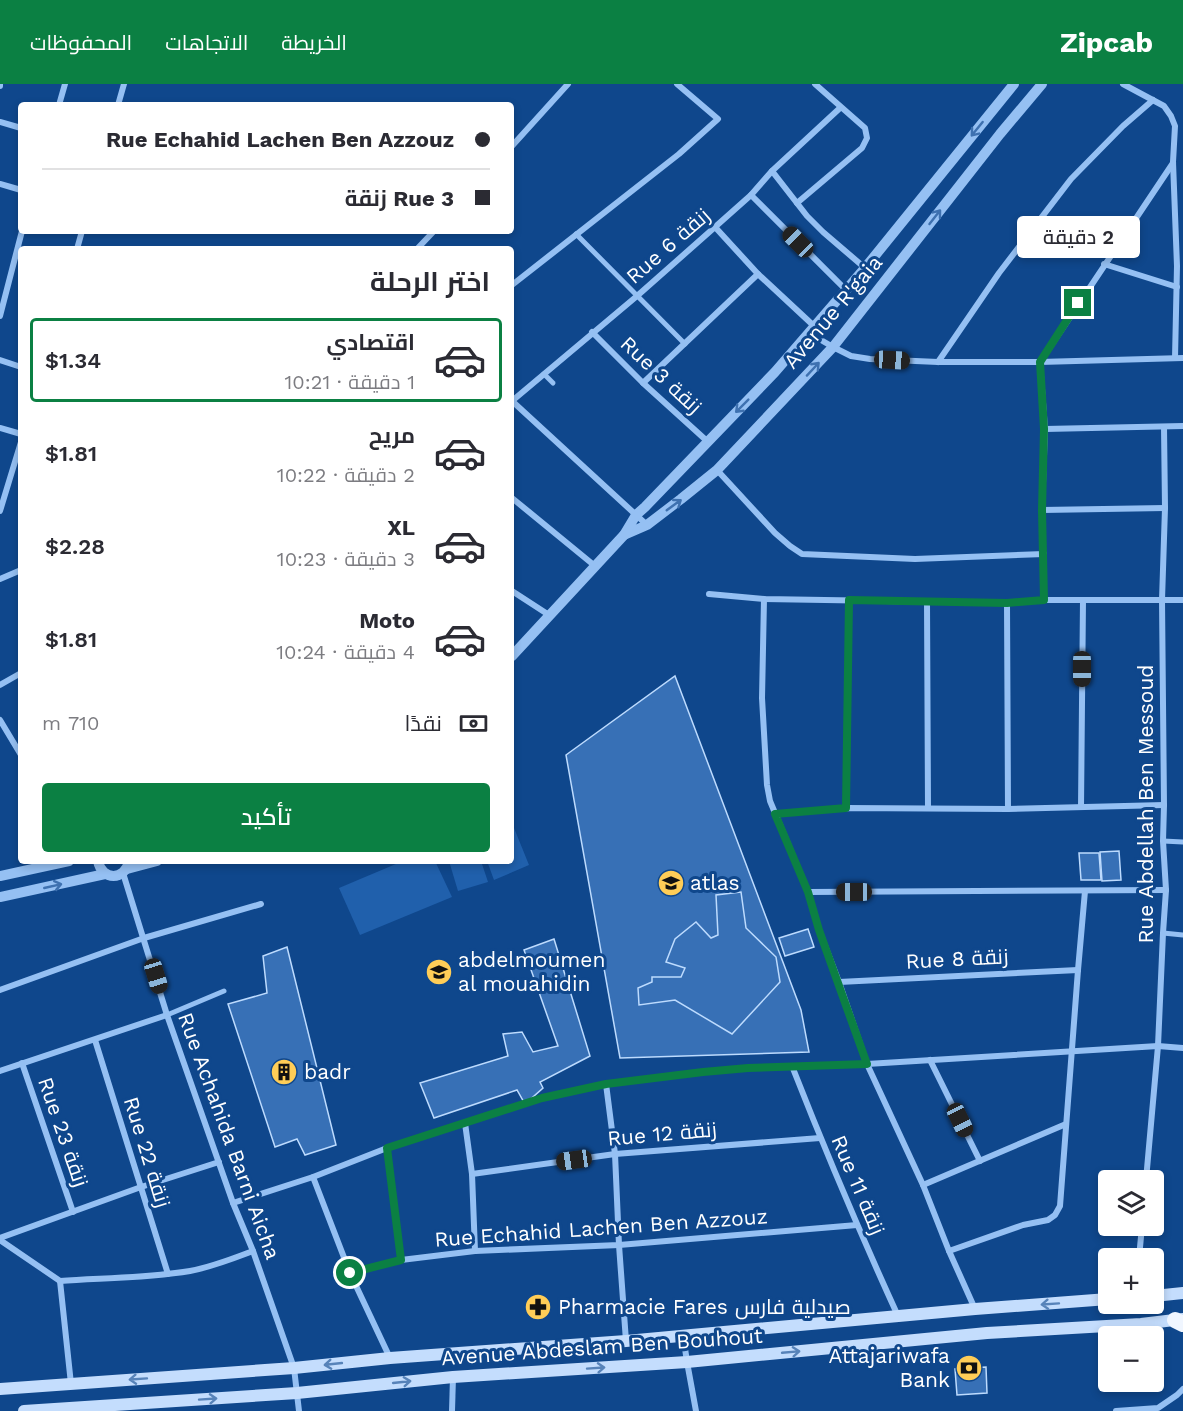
<!DOCTYPE html>
<html lang="ar">
<meta charset="utf-8">
<style>
:root{--surface:#fff;--page:#f2f2f3;--text:#2b2b33;--muted:#7c7c81;--line:#e1e1e2;--accent:#0b8043}
body{margin:0;font-family:"Work Sans",Cairo,sans-serif;background:var(--page);color:var(--text);direction:rtl;height:100vh;display:flex;flex-direction:column;font-size:22px;white-space:nowrap}
*{box-sizing:border-box;margin:0}
p{font-size:20px;color:var(--muted)}
.icon{flex:none;width:33px;height:33px;fill:none;stroke:currentColor;stroke-width:2;stroke-linecap:round;stroke-linejoin:round}
.map{position:relative;flex:1;overflow:hidden;direction:ltr}
.side{position:absolute;left:18px;top:162px;width:496px;height:618px;display:flex;flex-direction:column;background:var(--surface);border-radius:6px;box-shadow:0 3px 9px #0003;direction:rtl}
.side>*{flex:none}
.banner{position:absolute;left:18px;top:18px;width:496px;height:132px;border-radius:6px;box-shadow:0 3px 9px #0003;direction:rtl;display:grid;align-content:center;height:132px;padding:0 24px;background:var(--surface)}
.tools{position:absolute;left:1098px;top:1086px;display:grid;gap:12px}
.tools a{display:grid;place-items:center;width:66px;height:66px;border-radius:6px;background:var(--surface);box-shadow:0 3px 9px #0003;font-size:30px}
.end{position:absolute;width:27px;height:27px;margin:-14px;border:8px solid #0b8043;background:#fff;box-shadow:0 0 0 3px #fff}
.from{border-radius:50%}
.bubble{position:absolute;height:42px;border-radius:6px;background:var(--surface);box-shadow:0 3px 9px #0003;font-size:20px;font-weight:600;line-height:42px;text-align:center;direction:rtl}
.car{position:absolute;width:18px;height:36px;margin:-18px -9px;border-radius:8px;box-shadow:0 0 4px 2px #0007;background:linear-gradient(#222 24%,#8ab4d8 0 40%,#222 0 76%,#8ab4d8 0 86%,#222 0)}
.banner b{display:flex;align-items:center;gap:21px;height:57px;font-size:22px}
.banner b+b{border-top:2px solid var(--line)}
.banner i{width:15px;height:15px;background:var(--text)}
ul{padding:0;list-style:none}
li{display:flex;align-items:center;gap:18px;height:84px;margin:0 12px 9px;padding:0 12px;border:3px solid transparent;border-radius:6px}
li div{flex:1}
li b{display:block;font-size:22px}
li em{font-style:normal;font-weight:600}
li.active{border-color:var(--accent)}
li>.icon{width:54px;height:54px;stroke-width:1.5}
h2{padding:0 24px;font-size:27px;line-height:72px}
.pay{display:flex;align-items:center;gap:15px;height:66px;padding:0 24px;font-size:22px}
.pay p{margin-inline-start:auto}
.action{display:flex;gap:12px;margin-top:auto;padding:12px 24px}
.action a{flex:1;height:69px;border-radius:6px;background:var(--accent);color:#fff;font-size:24px;font-weight:600;line-height:69px;text-align:center}
header{display:flex;align-items:center;gap:36px;box-sizing:border-box;height:84px;padding:0 30px;background:var(--accent);color:#fff}
header strong{font-size:28px}
nav{display:flex;gap:33px;margin-inline-start:auto;font-size:21px}
.map>svg:first-child{display:block}
.pitch{fill:#2060ac}
.building{fill:#3770b6;stroke:#bddbfe;stroke-width:1.5}
.lines{fill:none;stroke-linecap:round;stroke-linejoin:round}
.pedestrian{stroke:#95c0f3;stroke-width:5}
.minor{stroke:#95c0f3;stroke-width:6}
.tertiary{stroke:#95c0f3;stroke-width:10}
.secondary{stroke:#c4ddfd;stroke-width:12}
.trunk{stroke:#f0f6ff;stroke-width:16}
.oneway{stroke:#3e71b0}
.oneway2{stroke:#5783b9}
.route{stroke:#0b8043;stroke-width:8}
.labels{text-anchor:middle;stroke-width:6;stroke-linejoin:round;paint-order:stroke}
.street-label{font-size:21px;fill:#fff;stroke:#0f478c}
.poi-label{font-size:21px;fill:#fff;stroke:#0f478c;text-anchor:start}
</style>
<header>
<strong>Zipcab</strong>
<nav><a>الخريطة</a><a>الاتجاهات</a><a>المحفوظات</a></nav>
</header>
<div class="map">
<svg width="1183" height="1327" viewBox="0 0 1183 1327">
<rect width="100%" height="100%" fill="#0f478c"/>
<g class="pitch">
<polygon points="512,739 529,781 494,796 487,777 512,777"/>
<polygon points="403,777 435,777 452,813 360,851 339,804"/>
<polygon points="449,777 481,777 488,798 458,807"/>
</g>
<g class="building">
<polygon points="675,592 801,926 809,968 620,974 566,671"/>
<polygon points="1119,767 1121,796 1102,797 1100,768"/>
<polygon points="1079,769 1099,769 1101,796 1081,796"/>
<polygon points="741,808 746,844 776,873 780,898 732,950 675,916 639,921 638,904 652,898 652,893 681,893 685,884 666,878 675,855 696,838 711,854 718,851 716,811"/>
<polygon points="808,845 814,863 785,872 779,854"/>
<polygon points="554,855 590,972 540,998 543,1004 525,1020 517,1006 434,1034 420,999 508,972 503,950 522,948 533,968 558,962 524,866"/>
<polygon points="287,863 336,1061 305,1071 297,1055 275,1063 228,920 267,909 263,872"/>
<polygon points="986,1283 987,1309 957,1311 955,1285"/>
</g>
<g class="lines">
<g class="pedestrian">
<polyline points="576,150 685,260"/>
<polyline points="544,290 553,299"/>
<polyline points="1163,757 1183,758"/>
<polyline points="1163,849 1183,851"/>
<polyline points="167,931 224,907"/>
</g>
<g class="minor">
<polyline points="1123,0 1164,22 1171,32 1175,42 1173,78 1177,182 1175,274"/>
<polyline points="0,2 0,0"/>
<polyline points="59,21 65,0"/>
<polyline points="118,21 124,0"/>
<polyline points="0,38 21,44"/>
<polyline points="512,62 568,0"/>
<polyline points="772,87 807,132 823,148 865,184"/>
<polyline points="0,100 21,106"/>
<polyline points="751,111 845,205"/>
<polyline points="797,119 862,64 867,54 865,44 815,0"/>
<polyline points="715,143 758,190 814,242"/>
<polyline points="77,165 82,147"/>
<polyline points="417,165 434,147"/>
<polyline points="1104,180 1177,203"/>
<polyline points="512,201 679,70 718,35 677,0"/>
<polyline points="0,232 22,147"/>
<polyline points="592,248 643,299 707,357"/>
<polyline points="809,249 833,263 851,272 870,275 938,278 1040,278 1183,274"/>
<polyline points="0,276 21,283"/>
<polyline points="938,278 999,189 1071,95 1123,42 1153,16"/>
<polyline points="1040,278 1173,79"/>
<polyline points="1040,278 1045,345 1042,426 1044,516"/>
<polyline points="643,299 758,190"/>
<polyline points="512,317 637,212 715,143 751,111 772,87 840,24"/>
<polyline points="512,317 647,441"/>
<polyline points="0,344 21,350"/>
<polyline points="1045,345 1183,342"/>
<polyline points="717,386 775,449 790,462 802,470 915,475 1044,470"/>
<polyline points="512,414 595,482"/>
<polyline points="1042,426 1165,424"/>
<polyline points="0,427 21,358"/>
<polyline points="0,495 21,486"/>
<polyline points="512,507 549,531"/>
<polyline points="709,510 764,515 1007,519 1044,516 1183,516"/>
<polyline points="764,515 762,614 767,701 770,717 808,808 819,846 839,898 867,980 923,1101 949,1167 975,1225"/>
<polyline points="927,517 928,724"/>
<polyline points="1007,519 1008,725"/>
<polyline points="0,601 21,589"/>
<polyline points="0,636 21,671"/>
<polyline points="1081,723 1083,516"/>
<polyline points="846,724 849,516"/>
<polyline points="775,730 846,724 1008,725 1164,721"/>
<polyline points="123,789 167,931 233,1119 253,1167 294,1284 299,1327"/>
<polyline points="808,808 1166,806"/>
<polyline points="839,898 1078,886"/>
<polyline points="0,906 144,854 261,820"/>
<polyline points="95,956 168,1190"/>
<polyline points="930,976 980,1077"/>
<polyline points="22,979 73,1128"/>
<path d="M792 982C825 1066 860 1149 898 1232"/>
<polyline points="0,987 167,931"/>
<polyline points="606,1000 615,1070 619,1161 626,1257"/>
<polyline points="465,1039 472,1090 475,1167"/>
<polyline points="387,1064 401,1176"/>
<polyline points="472,1090 615,1070 820,1054"/>
<polyline points="313,1093 350,1189 390,1274"/>
<polyline points="1146,1096 1158,962 1163,849 1166,806 1163,757 1164,721 1162,516 1165,424 1164,343"/>
<polyline points="923,1101 1066,1040"/>
<polyline points="233,1119 313,1093 387,1064 465,1039 542,1014 606,1000 703,988 748,984 867,980 1158,962 1183,964"/>
<polyline points="0,1154 141,1103 219,1078"/>
<polyline points="0,1156 60,1197"/>
<polyline points="949,1167 1023,1141 1048,1136 1055,1131 1060,1122 1078,886 1085,807"/>
<polyline points="1139,1174 1142,1142"/>
<polyline points="350,1189 401,1176 475,1167 619,1161 857,1141"/>
<path d="M60 1197C103 1194 148 1194 190 1187 212 1183 232 1175 253 1167"/>
<polyline points="60,1197 71,1300"/>
<polyline points="683,1251 687,1278 696,1327"/>
<polyline points="452,1327 453,1293"/>
<polyline points="1116,1327 1158,1324 1177,1311 1183,1305"/>
</g>
<g class="tertiary">
<polyline points="624,451 647,441 681,415 717,386 833,263 1000,50 1042,0"/>
<polyline points="512,572 624,451 636,431 645,423 775,288 865,184 1014,0"/>
<path d="M98 777C102 797 125 797 129 777"/>
<polyline points="127,785 157,777"/>
<polyline points="0,792 69,777"/>
<polyline points="0,813 105,790"/>
</g>
<g class="secondary">
<polyline points="1154,1212 1183,1209"/>
<polyline points="0,1305 294,1284 390,1274 626,1257 975,1225 1108,1215"/>
<polyline points="24,1327 297,1309 453,1293 687,1278 987,1249 1141,1240 1183,1235"/>
</g>
<polyline class="trunk" points="1175,1236 1183,1240"/>
</g>
<defs><path id="oneway-shaft" d="M-6 0H5M1.5-3L5.5 0L1.5 3" fill="none" stroke-width="1.6" stroke-linecap="round" stroke-linejoin="round" transform="scale(1.5)"/></defs>
<g class="oneway">
<use href="#oneway-shaft" transform="translate(977 45) rotate(129)"/>
<use href="#oneway-shaft" transform="translate(935 133) rotate(-52)"/>
<use href="#oneway-shaft" transform="translate(813 285) rotate(-47)"/>
<use href="#oneway-shaft" transform="translate(742 322) rotate(135)"/>
<use href="#oneway-shaft" transform="translate(674 421) rotate(-36)"/>
<use href="#oneway-shaft" transform="translate(53 802) rotate(-13)"/>
</g>
<g class="oneway2">
<use href="#oneway-shaft" transform="translate(1050 1220) rotate(176)"/>
<use href="#oneway-shaft" transform="translate(791 1268) rotate(-5)"/>
<use href="#oneway-shaft" transform="translate(333 1280) rotate(174)"/>
<use href="#oneway-shaft" transform="translate(596 1284) rotate(-4)"/>
<use href="#oneway-shaft" transform="translate(138 1295) rotate(176)"/>
<use href="#oneway-shaft" transform="translate(402 1298) rotate(-6)"/>
<use href="#oneway-shaft" transform="translate(208 1315) rotate(-4)"/>
</g>
<g class="lines">
<polyline class="route" points="350,1189 401,1176 387,1064 542,1014 606,1000 703,988 748,984 867,980 819,846 808,808 775,730 846,724 849,516 1007,519 1044,516 1042,426 1044,345 1040,278 1078,219"/>
</g>
<defs>
<symbol id="school-disc" viewBox="-11 -11 22 22"><circle r="9.5" fill="#ffcd57" stroke="#0f478c"/><path d="M0-5L7-2L0 1L-7-2ZM-4 1L0 2.5L4 1V4Q0 6-4 4Z" fill="#111"/></symbol>
<symbol id="building-disc" viewBox="-11 -11 22 22"><circle r="9.5" fill="#ffcd57" stroke="#0f478c"/><path d="M-4-6H4V6H1V3H-1V6H-4ZM-2.5-4.3h1.7v1.8h-1.7ZM.8-4.3h1.7v1.8H.8ZM-2.5-1h1.7V.8h-1.7ZM.8-1h1.7V.8H.8Z" fill="#111"/></symbol>
<symbol id="pharmacy-disc" viewBox="-11 -11 22 22"><circle r="9.5" fill="#ffcd57" stroke="#0f478c"/><path d="M-2-6h4v4h4v4h-4v4h-4v-4h-4v-4h4Z" fill="#111"/></symbol>
<symbol id="bank-disc" viewBox="-11 -11 22 22"><circle r="9.5" fill="#ffcd57" stroke="#0f478c"/><path d="M-6-4H6V4H-6ZM0-2.3a2.3 2.3 0 1 0 0 4.6a2.3 2.3 0 1 0 0-4.6Z" fill="#111"/></symbol>
</defs>
<g fill-rule="evenodd">
<use href="#school-disc" x="656" y="784" width="30" height="30"/>
<use href="#school-disc" x="424" y="873" width="30" height="30"/>
<use href="#building-disc" x="269" y="973" width="30" height="30"/>
<use href="#pharmacy-disc" x="523" y="1208" width="30" height="30"/>
<use href="#bank-disc" x="954" y="1269" width="30" height="30"/>
</g>
<g class="labels">
<g class="street-label">
<text transform="translate(668 162) rotate(-41)" y="7">Rue 6 زنقة</text>
<text transform="translate(833 228) rotate(-50)" y="7">Avenue R'gaia</text>
<text transform="translate(661 291) rotate(43)" y="7">Rue 3 زنقة</text>
<text transform="translate(1146 720) rotate(-90)" y="7">Rue Abdellah Ben Messoud</text>
<text transform="translate(957 875) rotate(-3)" y="7">Rue 8 زنقة</text>
<text transform="translate(63 1048) rotate(71)" y="7">Rue 23 زنقة</text>
<text transform="translate(662 1050) rotate(-5)" y="7">Rue 12 زنقة</text>
<text transform="translate(229 1052) rotate(70)" y="7">Rue Achahida Barni Aicha</text>
<text transform="translate(147 1068) rotate(73)" y="7">Rue 22 زنقة</text>
<text transform="translate(858 1101) rotate(67)" y="7">Rue 11 زنقة</text>
<text transform="translate(601 1144) rotate(-4)" y="7">Rue Echahid Lachen Ben Azzouz</text>
<text transform="translate(602 1263) rotate(-4)" y="7">Avenue Abdeslam Ben Bouhout</text>
</g>
<g class="poi-label">
<text x="690" y="806">atlas</text>
<text x="458" y="883">abdelmoumen<tspan x="458" dy="24">al mouahidin</tspan></text>
<text x="304" y="995">badr</text>
<text x="558" y="1230">Pharmacie Fares صيدلية فارس</text>
<text x="950" y="1279" text-anchor="end">Attajariwafa<tspan x="950" dy="24">Bank</tspan></text>
</g>
</g>
</svg>
<div class="tools">
<a><svg class="icon" aria-label="layers" viewBox="0 0 24 24"><path d="M12 4l9 5-9 5-9-5zM3 14l9 5 9-5"/></svg></a>
<a>+</a>
<a>−</a>
</div>
<i class="end from" style="left:350px;top:1189px"></i>
<i class="end" style="left:1078px;top:219px"></i>
<div class="bubble" style="left:1017px;top:132px;width:123px">2 دقيقة</div>
<i class="car" style="left:798px;top:158px;rotate:315deg"></i>
<i class="car" style="left:892px;top:276px;rotate:93deg"></i>
<i class="car" style="left:1082px;top:585px;rotate:180deg"></i>
<i class="car" style="left:854px;top:808px;rotate:270deg"></i>
<i class="car" style="left:156px;top:892px;rotate:163deg"></i>
<i class="car" style="left:960px;top:1036px;rotate:154deg"></i>
<i class="car" style="left:574px;top:1076px;rotate:262deg"></i>
<div class="banner">
<b><i class="from"></i>Rue Echahid Lachen Ben Azzouz</b>
<b><i></i>Rue 3 زنقة</b>
</div>
<section class="side">
<h2>اختر الرحلة</h2>
<ul>
<li class="active"><svg class="icon" aria-label="car" viewBox="0 0 24 24"><path d="M5 17H2v-5l4-1 3-4h7l3 4 3 1v5h-3M9 17h6M6 11h13"/><circle cx="7" cy="17" r="2"/><circle cx="17" cy="17" r="2"/></svg><div><b>اقتصادي</b><p>1 دقيقة · 10:21</p></div><em>$1.34</em></li>
<li><svg class="icon" aria-label="car" viewBox="0 0 24 24"><path d="M5 17H2v-5l4-1 3-4h7l3 4 3 1v5h-3M9 17h6M6 11h13"/><circle cx="7" cy="17" r="2"/><circle cx="17" cy="17" r="2"/></svg><div><b>مريح</b><p>2 دقيقة · 10:22</p></div><em>$1.81</em></li>
<li><svg class="icon" aria-label="car" viewBox="0 0 24 24"><path d="M5 17H2v-5l4-1 3-4h7l3 4 3 1v5h-3M9 17h6M6 11h13"/><circle cx="7" cy="17" r="2"/><circle cx="17" cy="17" r="2"/></svg><div><b>XL</b><p>3 دقيقة · 10:23</p></div><em>$2.28</em></li>
<li><svg class="icon" aria-label="car" viewBox="0 0 24 24"><path d="M5 17H2v-5l4-1 3-4h7l3 4 3 1v5h-3M9 17h6M6 11h13"/><circle cx="7" cy="17" r="2"/><circle cx="17" cy="17" r="2"/></svg><div><b>Moto</b><p>4 دقيقة · 10:24</p></div><em>$1.81</em></li>
</ul>
<div class="pay"><svg class="icon" aria-label="cash" viewBox="0 0 24 24"><path d="M3 7h18v10H3z"/><circle cx="12" cy="12" r="2"/></svg>نقدًا<p>710 m</p></div>
<div class="action"><a>تأكيد</a></div>
</section>
</div>
